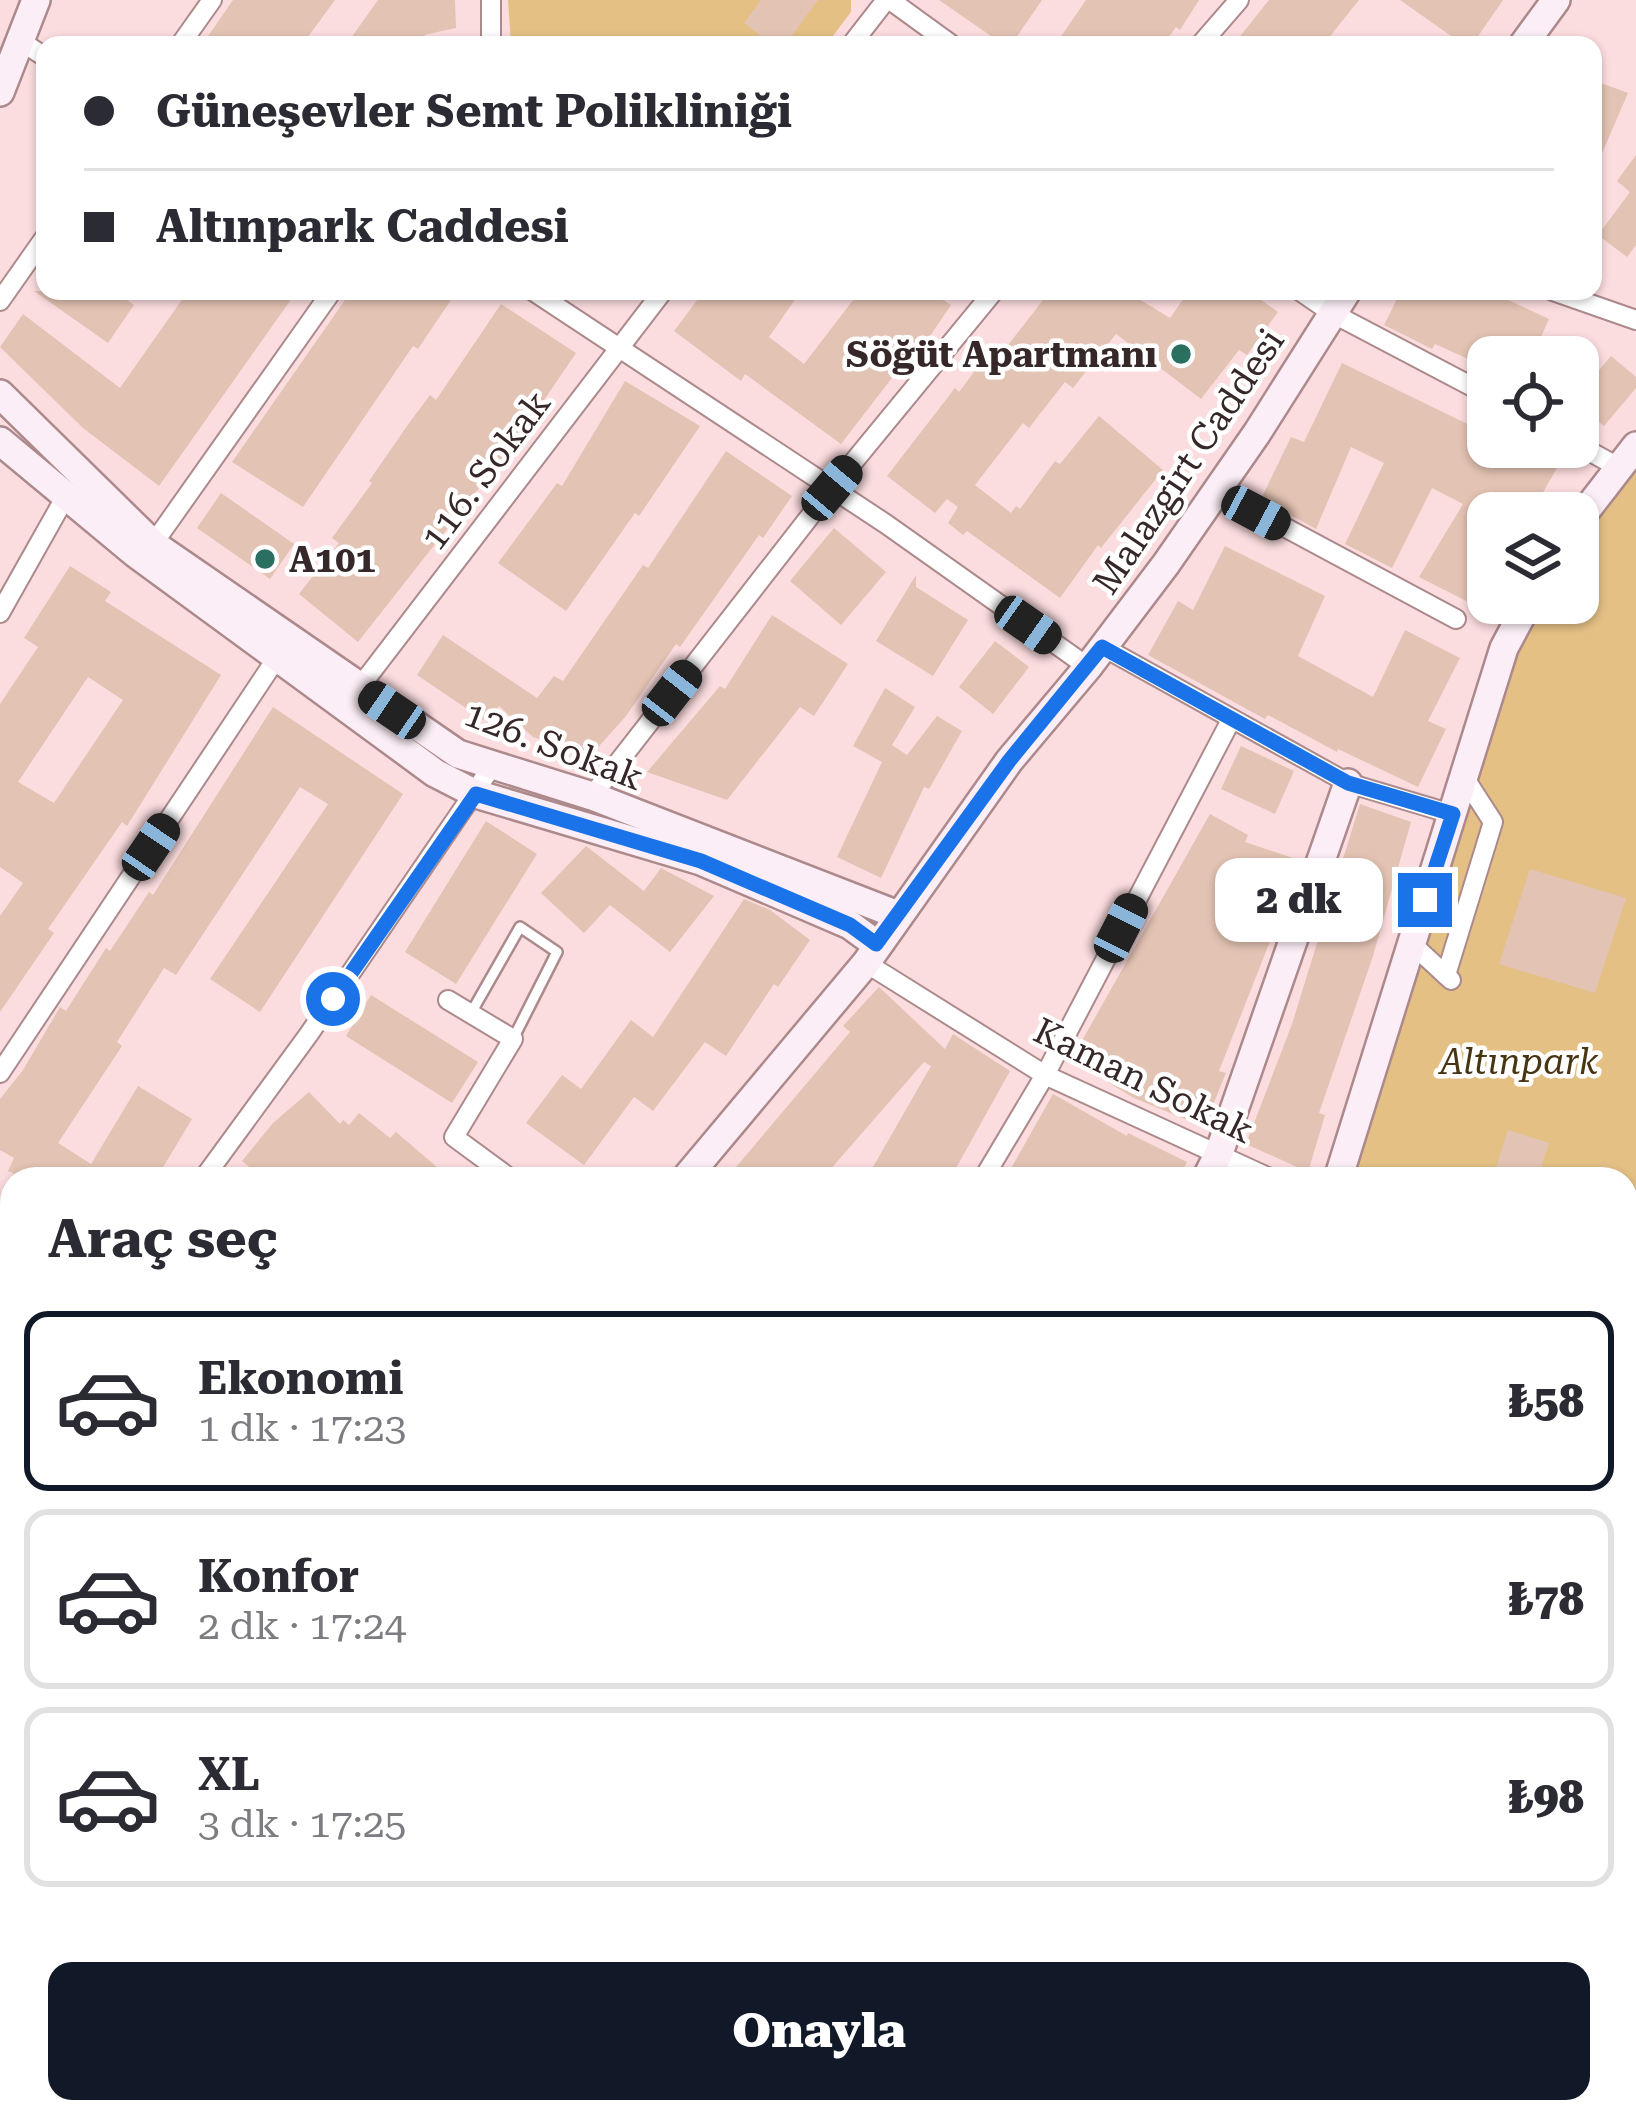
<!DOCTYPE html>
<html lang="tr">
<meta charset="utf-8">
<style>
:root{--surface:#fff;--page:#f2f2f3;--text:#2b2b33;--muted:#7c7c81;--line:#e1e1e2;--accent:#111827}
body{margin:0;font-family:"Roboto Serif",serif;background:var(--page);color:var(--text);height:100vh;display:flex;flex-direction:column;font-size:45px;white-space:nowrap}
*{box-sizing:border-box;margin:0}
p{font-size:39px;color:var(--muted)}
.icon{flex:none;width:66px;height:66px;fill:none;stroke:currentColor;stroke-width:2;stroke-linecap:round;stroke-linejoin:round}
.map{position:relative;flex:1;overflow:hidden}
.side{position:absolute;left:0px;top:1167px;width:1638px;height:957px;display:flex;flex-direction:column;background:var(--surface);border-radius:36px 36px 0 0;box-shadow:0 3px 9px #0004}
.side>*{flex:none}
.top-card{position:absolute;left:36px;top:36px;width:1566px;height:264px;border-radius:24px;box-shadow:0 3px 9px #0004;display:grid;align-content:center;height:264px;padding:0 48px;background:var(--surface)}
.fabs{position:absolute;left:1467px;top:336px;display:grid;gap:24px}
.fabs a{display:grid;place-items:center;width:132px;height:132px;border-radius:24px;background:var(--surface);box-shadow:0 3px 9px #0004;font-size:60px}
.end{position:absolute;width:54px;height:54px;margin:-27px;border:15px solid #1a73e8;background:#fff;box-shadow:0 0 0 6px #fff}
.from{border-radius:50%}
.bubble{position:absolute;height:84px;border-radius:24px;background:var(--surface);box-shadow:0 3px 9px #0004;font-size:39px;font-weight:800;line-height:84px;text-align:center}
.car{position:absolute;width:36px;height:72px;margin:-36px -18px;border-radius:15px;box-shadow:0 0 9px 3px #0007;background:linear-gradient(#222 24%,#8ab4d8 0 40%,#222 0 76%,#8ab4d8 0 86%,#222 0)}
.top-card b{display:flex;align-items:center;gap:42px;height:114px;font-size:45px}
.top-card b+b{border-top:3px solid var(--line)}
.top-card i{width:30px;height:30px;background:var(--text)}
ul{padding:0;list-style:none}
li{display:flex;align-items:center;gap:36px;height:180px;margin:0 24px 18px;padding:0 24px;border:6px solid var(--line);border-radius:24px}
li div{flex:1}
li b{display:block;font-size:45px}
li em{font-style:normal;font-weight:800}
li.selected{border-color:var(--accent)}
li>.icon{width:108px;height:108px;stroke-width:1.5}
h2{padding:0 48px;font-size:54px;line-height:144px}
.primary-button{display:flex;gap:24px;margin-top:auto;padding:24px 48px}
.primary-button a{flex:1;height:138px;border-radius:24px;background:var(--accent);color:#fff;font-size:48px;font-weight:800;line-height:138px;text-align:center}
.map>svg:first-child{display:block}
.green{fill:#e4c085}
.building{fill:#e3c3b3;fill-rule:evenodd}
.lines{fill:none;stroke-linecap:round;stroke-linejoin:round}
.lane-casing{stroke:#ac898b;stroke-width:14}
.street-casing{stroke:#ac898b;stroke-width:22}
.secondary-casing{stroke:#ac898b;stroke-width:32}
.highway-casing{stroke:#fff;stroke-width:38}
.lane{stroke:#fff;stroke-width:9}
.street{stroke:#fff;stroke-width:18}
.secondary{stroke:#fceef6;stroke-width:27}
.highway{stroke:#f4c7e2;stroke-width:33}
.route{stroke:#1a73e8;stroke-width:15}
.poi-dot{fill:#2b6f61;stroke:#fff;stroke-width:4.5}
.labels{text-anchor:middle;stroke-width:9;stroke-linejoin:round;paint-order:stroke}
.poi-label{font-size:36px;font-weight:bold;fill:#362829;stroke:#fff;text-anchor:end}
.street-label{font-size:36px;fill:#362829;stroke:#fff}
.park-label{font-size:36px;font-style:italic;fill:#483513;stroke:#fff}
</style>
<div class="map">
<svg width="1636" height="2122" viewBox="0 0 1636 2122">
<rect width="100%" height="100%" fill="#fcdddf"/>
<g class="green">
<polygon points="508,0 851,0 851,12 826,45 511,45"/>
<polygon points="1636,446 1636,2122 1048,2122 1051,2112 1626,2112 1626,1179 1338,1179 1528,603 1578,603 1578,521"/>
</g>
<g class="building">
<polygon points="233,0 335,0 302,45 202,45"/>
<polygon points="378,0 455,0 456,28 424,35 437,45 346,45"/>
<polygon points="761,0 818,0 785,45 773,45 744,23"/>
<polygon points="939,0 1042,0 1011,45 1004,45"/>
<polygon points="1086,0 1199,0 1180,30 1176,27 1163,45 1055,45"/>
<polygon points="1269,0 1359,0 1323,45 1233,45"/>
<polygon points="1400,0 1503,0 1472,45 1464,45"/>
<polygon points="1593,80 1628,93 1593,174"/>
<polygon points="1636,155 1636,245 1627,257 1598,235 1630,192 1617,181"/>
<polygon points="34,291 114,291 134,305 108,343"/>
<polygon points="188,291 297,291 159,486 83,428 0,347 23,314 120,388"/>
<polygon points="345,291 457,291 418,349 413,346 303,507 232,462 345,300"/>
<polygon points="704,291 801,291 769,337 804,364 860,291 930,291 951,305 926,342 922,339 841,444 745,374 741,381 674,331"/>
<polygon points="1050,291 1126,291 1170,318 1189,291 1249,291 1278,312 1247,355 1239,350 1201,399 1116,334 1073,388 1065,382 1029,428 1023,423 975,485 1011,513 1016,506 1020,509 1055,461 1060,464 1099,416 1163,470 1101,548 1098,545 1060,598 967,531 963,535 948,523 958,507 947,499 935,513 887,476 955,388 959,392 992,348 1001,354"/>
<polygon points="1401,291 1489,291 1549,319 1532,357 1488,357 1488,368 1435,344 1432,349 1384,325"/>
<polygon points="501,304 576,353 517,440 358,642 299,594 339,543 332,538 372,483 369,481 407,426 430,395 436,400"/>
<polygon points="1611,356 1636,377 1636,388 1604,426 1578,405 1578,395"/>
<polygon points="1342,363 1488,434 1488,447 1520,447 1557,468 1531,513 1488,513 1488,589 1478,607 1419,577 1463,504 1432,488 1392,568 1345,544 1384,463 1351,447 1316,529 1261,499 1291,437 1304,442"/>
<polygon points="625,381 700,426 639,516 635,513 566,611 498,563 557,483 562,486"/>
<polygon points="726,451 792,496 763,538 759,535 680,647 676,644 626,716 592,754 533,737 499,706 488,723 417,675 443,635 537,698 554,676 563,681 643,565 648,568"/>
<polygon points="221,493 294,544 270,579 197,528"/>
<polygon points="834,528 886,572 841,625 790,581"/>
<polygon points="1225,546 1325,596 1298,656 1373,697 1405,630 1460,658 1428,721 1446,729 1418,787 1338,749 1337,752 1268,715 1265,719 1148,655 1178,601 1193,610"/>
<path d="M70 566 111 592 105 601 221 675 127 826 122 822 48 929 54 933 0 1012V916L23 883 0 867V704L38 647 24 638ZM88 677 123 700 54 803 18 782Z"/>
<polygon points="916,575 916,587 968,620 933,676 876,641"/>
<polygon points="772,615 848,664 814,716 800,707 727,800 647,772 720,686 725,689"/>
<polygon points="995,641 1029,667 993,714 959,687"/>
<polygon points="885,688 915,707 892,745 907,755 937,716 962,731 929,789 924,787 881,878 837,857 882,762 853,746"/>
<polygon points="273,707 403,794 260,1012 210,979 328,804 300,787 176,975 164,968 117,1042 122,1046 58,1143 91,1164 138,1086 192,1119 156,1179 26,1179 8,1171 14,1158 0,1150 0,1099 23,1070 60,1007 66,1011 106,948 110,951 149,892 153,895"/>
<polygon points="1241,746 1294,771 1275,814 1221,789"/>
<polygon points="1360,804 1411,822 1373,956 1319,1113 1325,1115 1308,1172 1246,1144 1292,1024"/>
<polygon points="1210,814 1248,835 1245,842 1293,858 1274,931 1219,1071 1226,1073 1204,1127 1134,1098 1071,1060"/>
<polygon points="486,821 537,854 456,984 405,952"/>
<polygon points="586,846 644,891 661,868 714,896 670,952 610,905 584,933 541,893"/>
<polygon points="1530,869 1626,898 1595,993 1499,964"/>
<polygon points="744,899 770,910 810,940 778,987 774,984 726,1056 705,1042 653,1111 634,1097 584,1165 526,1123 562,1075 581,1089 631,1020 653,1037"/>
<polygon points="879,987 945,1049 953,1034 1010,1071 950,1179 866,1179 931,1066 924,1062 822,1179 726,1179 850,1032 843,1026"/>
<polygon points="371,995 478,1062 452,1103 346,1036"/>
<polygon points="309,1092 340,1124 343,1120 349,1125 359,1113 390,1138 396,1132 451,1179 264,1179 242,1161 273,1123"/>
<polygon points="1053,1094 1127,1136 1128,1133 1187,1162 1178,1179 1106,1179 1087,1170 1082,1179 1005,1179"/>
<polygon points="1508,1130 1549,1143 1537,1179 1521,1179 1495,1170"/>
</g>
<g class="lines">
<defs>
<polyline id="lane" points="471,1013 520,927 557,952 513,1039"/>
<g id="street">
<polyline points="491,0 491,45"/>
<polyline points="890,0 952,45"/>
<polyline points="19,40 45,57"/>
<polyline points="180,45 212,0"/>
<polyline points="851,45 886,0"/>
<polyline points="1200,45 1239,0"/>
<polyline points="533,291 886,524 1088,667"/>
<polyline points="1300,291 1332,313 1488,395"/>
<polyline points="1553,291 1636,320"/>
<polyline points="0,301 45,237"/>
<polyline points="1578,445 1618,467"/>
<polyline points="1217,491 1456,619"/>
<polyline points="153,544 332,291"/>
<polyline points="0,613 67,494"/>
<polyline points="1103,647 1348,783 1452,814"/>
<polyline points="359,688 663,291"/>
<polyline points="592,796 832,488 994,291"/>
<polyline points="1411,943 1451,980"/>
<polyline points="866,963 1045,1075 1272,1179"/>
<polyline points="1446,975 1493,822 1464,777"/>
<polyline points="448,1000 513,1039 454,1137 511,1179"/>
<polyline points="0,1073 276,659"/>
<polyline points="203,1179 309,1034 493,765"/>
<polyline points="983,1179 1045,1075 1231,720"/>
<polyline points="0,1242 12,1261"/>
<polyline points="0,1657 12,1649"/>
<polyline points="0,1926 12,1920"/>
<polyline points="0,2102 12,2090"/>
<polyline points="34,2112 42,2122"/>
<polyline points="789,2112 801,2122"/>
</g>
<g id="secondary">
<polyline points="1523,45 1556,0"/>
<polyline points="0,92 36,0"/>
<polyline points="0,394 153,544 458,754 592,796 898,915"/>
<polyline points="0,441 135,553 435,773 476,794 701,861 850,925 876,944"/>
<polyline points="1578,521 1636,446"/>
<polyline points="685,1179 866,963 1009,761 1088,667 1166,564 1257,433 1347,291"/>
<polyline points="1206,1179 1219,1153 1348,783"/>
<polyline points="1338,1179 1504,648 1528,603"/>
<polyline points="316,2122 328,2112"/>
<polyline points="912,2122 916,2112"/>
<polyline points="1048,2122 1051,2112"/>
</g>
<g id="highway">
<polyline points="0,1741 12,1751"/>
<polyline points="0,1809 12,1818"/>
<polyline points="355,2112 367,2122"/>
<polyline points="433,2112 444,2122"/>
</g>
</defs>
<use href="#lane" class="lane-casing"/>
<use href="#street" class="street-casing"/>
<use href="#secondary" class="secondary-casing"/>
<use href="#highway" class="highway-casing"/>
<use href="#lane" class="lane"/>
<use href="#street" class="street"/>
<use href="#secondary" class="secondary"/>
<use href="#highway" class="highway"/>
</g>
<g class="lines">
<polyline class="route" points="333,999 476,794 701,861 850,925 876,944 1009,761 1102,647 1348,783 1453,814 1425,900"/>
</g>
<g class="poi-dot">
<circle cx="1181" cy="354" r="12"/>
<circle cx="265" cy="559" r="12"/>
</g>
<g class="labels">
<g class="poi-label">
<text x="1157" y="367">Söğüt Apartmanı</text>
<text x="289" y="572" text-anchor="start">A101</text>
</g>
<g class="street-label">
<text transform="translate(1188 461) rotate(-56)" y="13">Malazgirt Caddesi</text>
<text transform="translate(485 470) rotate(-53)" y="13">116. Sokak</text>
<text transform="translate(554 745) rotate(21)" y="13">126. Sokak</text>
<text transform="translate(1144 1080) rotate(26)" y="13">Kaman Sokak</text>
</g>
<g class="park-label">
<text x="1519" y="1074">Altınpark</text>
</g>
</g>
</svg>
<div class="fabs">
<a><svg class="icon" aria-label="locate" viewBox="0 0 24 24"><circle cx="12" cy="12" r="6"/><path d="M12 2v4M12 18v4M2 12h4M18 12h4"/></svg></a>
<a><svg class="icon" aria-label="layers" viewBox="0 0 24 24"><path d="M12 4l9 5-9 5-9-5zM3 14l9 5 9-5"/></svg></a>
</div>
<i class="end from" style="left:333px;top:999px"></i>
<i class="end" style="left:1425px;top:900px"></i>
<div class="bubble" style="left:1215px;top:858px;width:168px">2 dk</div>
<i class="car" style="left:832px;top:488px;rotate:40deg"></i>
<i class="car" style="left:1256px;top:513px;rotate:118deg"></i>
<i class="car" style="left:1028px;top:625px;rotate:125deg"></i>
<i class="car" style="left:672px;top:693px;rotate:38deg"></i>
<i class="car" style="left:392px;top:710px;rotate:304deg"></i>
<i class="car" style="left:151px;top:847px;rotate:34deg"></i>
<i class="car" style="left:1121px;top:928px;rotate:27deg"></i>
<div class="top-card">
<b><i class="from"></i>Güneşevler Semt Polikliniği</b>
<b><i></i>Altınpark Caddesi</b>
</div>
<section class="side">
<h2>Araç seç</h2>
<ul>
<li class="selected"><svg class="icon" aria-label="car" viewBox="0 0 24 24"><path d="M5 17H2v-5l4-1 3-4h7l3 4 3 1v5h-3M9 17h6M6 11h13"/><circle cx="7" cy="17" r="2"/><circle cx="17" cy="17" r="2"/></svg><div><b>Ekonomi</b><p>1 dk · 17:23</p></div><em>₺58</em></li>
<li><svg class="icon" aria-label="car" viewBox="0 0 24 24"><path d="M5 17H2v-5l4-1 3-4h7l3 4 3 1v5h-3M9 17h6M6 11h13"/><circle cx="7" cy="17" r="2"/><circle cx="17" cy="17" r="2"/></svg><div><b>Konfor</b><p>2 dk · 17:24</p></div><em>₺78</em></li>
<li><svg class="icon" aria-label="car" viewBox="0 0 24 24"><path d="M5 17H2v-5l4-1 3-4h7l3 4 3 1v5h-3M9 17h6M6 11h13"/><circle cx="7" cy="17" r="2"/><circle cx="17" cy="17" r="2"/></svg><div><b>XL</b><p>3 dk · 17:25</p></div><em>₺98</em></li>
</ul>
<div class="primary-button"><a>Onayla</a></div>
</section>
</div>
